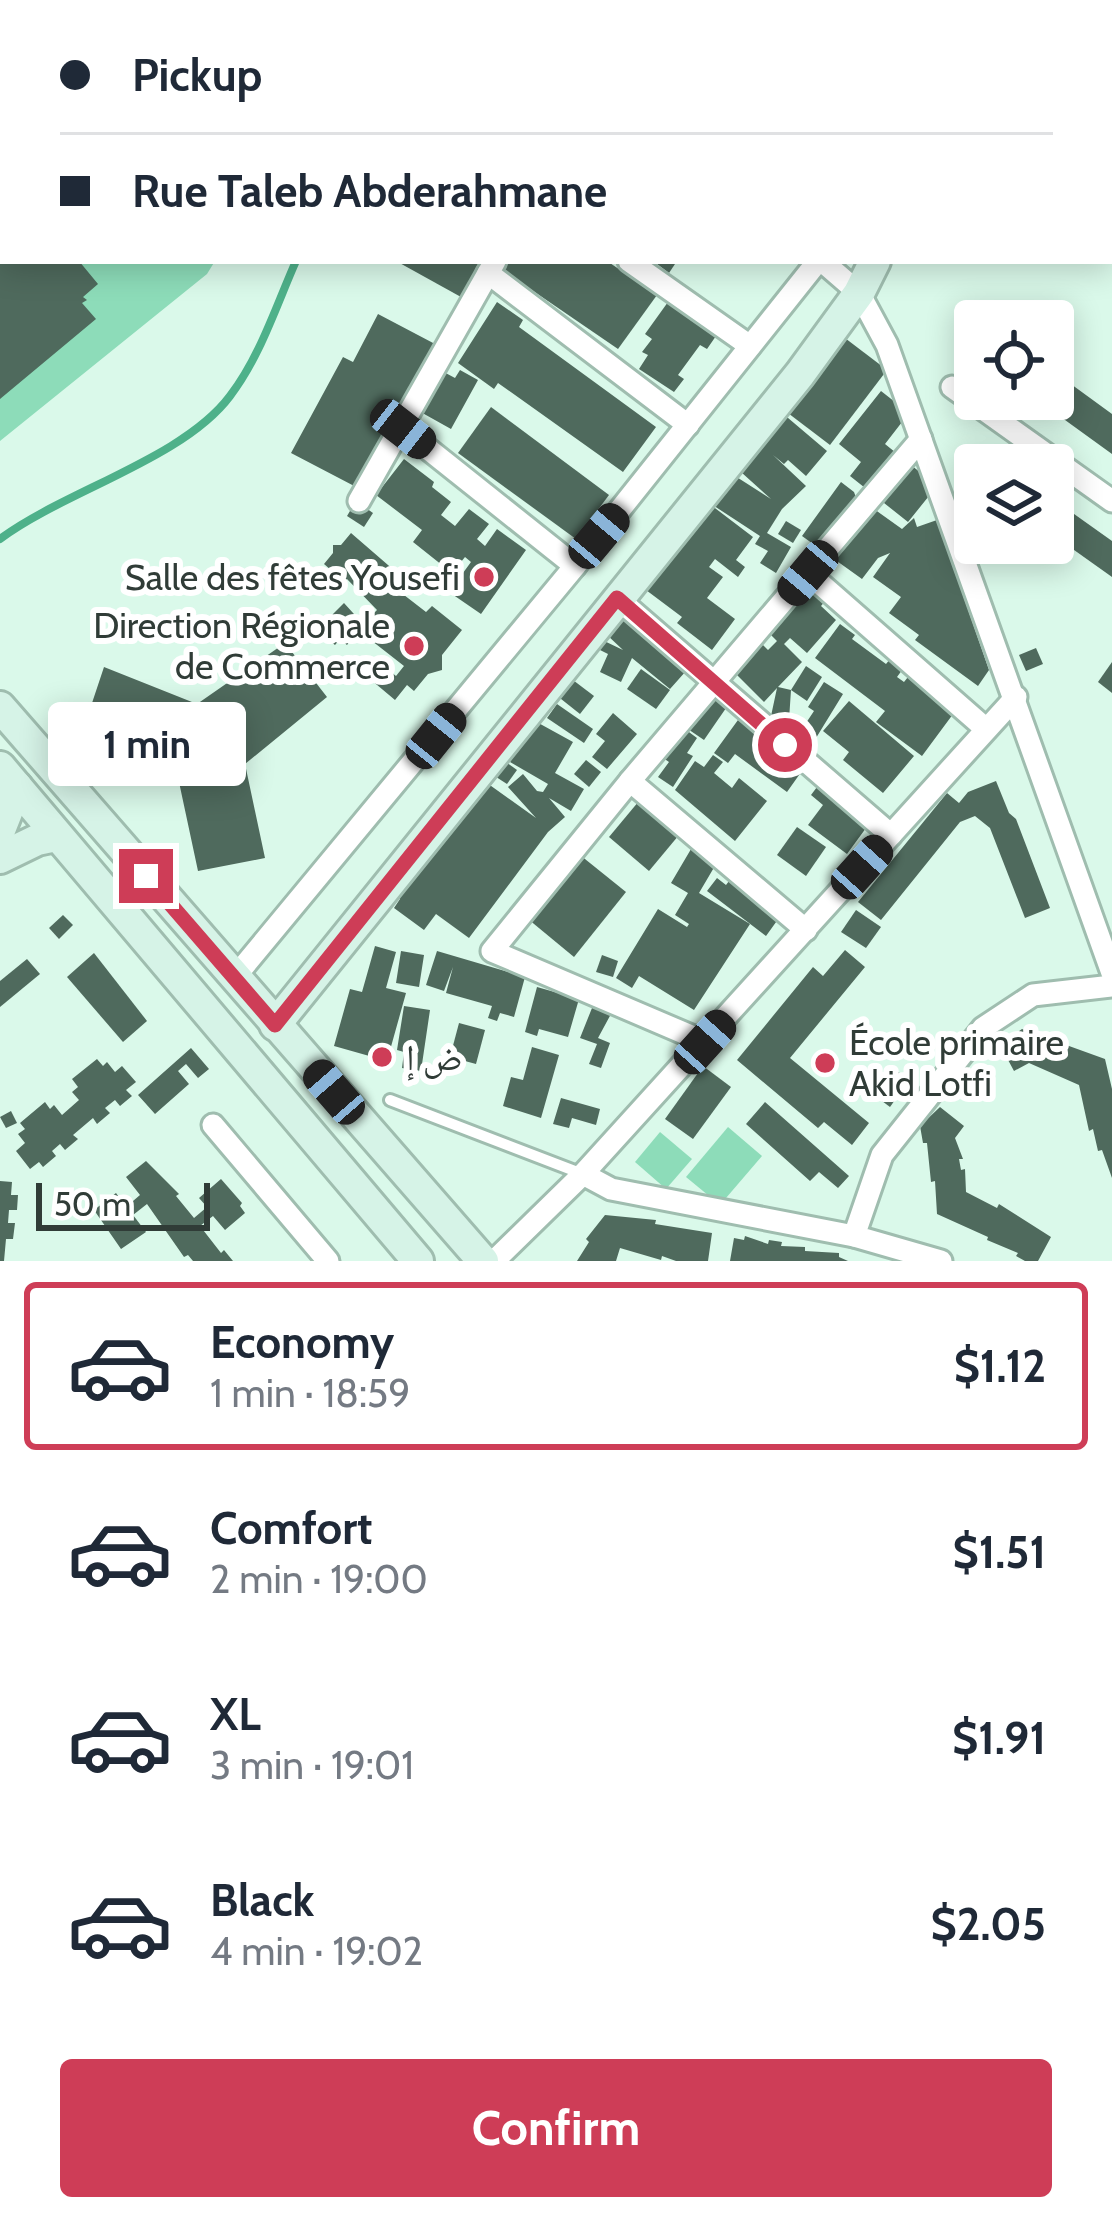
<!DOCTYPE html>
<meta charset="utf-8">
<style>
:root{--surface:#fff;--page:#f6f6f7;--text:#1f2937;--muted:#747a83;--line:#e0e1e3;--accent:#ce3d57}
body{margin:0;font-family:Cabin,"Noto Naskh Arabic",sans-serif;background:var(--page);color:var(--text);height:100vh;display:flex;flex-direction:column;font-size:45px;white-space:nowrap}
*{box-sizing:border-box;margin:0}
p{font-size:39px;color:var(--muted)}
.icon{flex:none;width:66px;height:66px;fill:none;stroke:currentColor;stroke-width:2;stroke-linecap:round;stroke-linejoin:round}
.map{position:relative;height:1261px;overflow:hidden}
.side{display:flex;flex-direction:column;background:var(--surface);flex:1}
.side>*{flex:none}
.guide{position:absolute;left:0px;top:0px;width:1113px;height:264px;box-shadow:0 6px 30px #0003;display:grid;align-content:center;height:264px;padding:0 60px;background:var(--surface)}
.controls{position:absolute;left:954px;top:300px;display:grid;gap:24px}
.controls a{display:grid;place-items:center;width:120px;height:120px;border-radius:12px;background:var(--surface);box-shadow:0 6px 30px #0003;font-size:60px}
.scale{position:absolute;left:36px;bottom:30px;width:174px;box-sizing:border-box;padding-left:12px;border:6px solid #303c37;border-top:0;font-size:33px;line-height:42px;white-space:nowrap;color:#303c37;-webkit-text-stroke:9px #fff;paint-order:stroke}
.end{position:absolute;width:54px;height:54px;margin:-27px;border:15px solid #ce3d57;background:#fff;box-shadow:0 0 0 6px #fff}
.from{border-radius:50%}
.bubble{position:absolute;height:84px;border-radius:12px;background:var(--surface);box-shadow:0 6px 30px #0003;font-size:39px;font-weight:800;line-height:84px;text-align:center}
.car{position:absolute;width:36px;height:72px;margin:-36px -18px;border-radius:15px;box-shadow:0 0 9px 3px #0007;background:linear-gradient(#222 24%,#8ab4d8 0 40%,#222 0 76%,#8ab4d8 0 86%,#222 0)}
.guide b{display:flex;align-items:center;gap:42px;height:114px;font-size:45px}
.guide b+b{border-top:3px solid var(--line)}
.guide i{width:30px;height:30px;background:var(--text)}
ul{padding:21px 0 0;list-style:none}
li{display:flex;align-items:center;gap:36px;height:168px;margin:0 24px 18px;padding:0 36px;border:6px solid transparent;border-radius:12px}
li div{flex:1}
li b{display:block;font-size:45px}
li em{font-style:normal;font-weight:800}
li.selected{border-color:var(--accent)}
li>.icon{width:108px;height:108px;stroke-width:1.5}
.button{display:flex;gap:24px;margin-top:auto;padding:24px 60px}
.button a{flex:1;height:138px;border-radius:12px;background:var(--accent);color:#fff;font-size:48px;font-weight:800;line-height:138px;text-align:center}
.map>svg:first-child{display:block}
.green{fill:#8ddcb9}
.lines{fill:none;stroke-linecap:round;stroke-linejoin:round}
.stream{stroke:#4eb18a;stroke-width:8}
.building{fill:#4f6a5d}
.lane-casing{stroke:#9fbdaf;stroke-width:16}
.street-casing{stroke:#9fbdaf;stroke-width:27}
.secondary-casing{stroke:#9fbdaf;stroke-width:36}
.lane{stroke:#fff;stroke-width:10}
.street{stroke:#fff;stroke-width:21}
.secondary{stroke:#d6f3e7;stroke-width:30}
.route{stroke:#ce3d57;stroke-width:15}
.poi-dot{fill:#ce3d57;stroke:#fff;stroke-width:4.5}
.labels{text-anchor:middle;stroke-width:12;stroke-linejoin:round;paint-order:stroke}
.poi-label{font-size:36px;fill:#303c37;stroke:#fff;text-anchor:end}
</style>
<div class="map">
<svg width="1112" height="1261" viewBox="0 0 1112 1261">
<rect width="100%" height="100%" fill="#daf9ea"/>
<g class="green">
<polygon points="0,0 359,0 3,3 3,261 215,261 207,274 0,441"/>
<polygon points="790,0 986,0 793,3"/>
<polygon points="728,1127 762,1156 720,1205 686,1177"/>
<polygon points="660,1132 692,1159 666,1189 635,1162"/>
</g>
<g class="lines">
<g class="stream">
<polyline points="445,3 447,0"/>
<path d="M0 539C64 491 183 459 230 396 260 357 276 306 296 261"/>
</g>
</g>
<g class="building">
<polygon points="0,261 79,261 98,284 83,297 87,300 82,303 96,319 0,399"/>
<polygon points="396,261 481,261 461,297"/>
<polygon points="506,261 607,261 657,295 618,349 501,269"/>
<polygon points="653,261 677,261 669,273"/>
<polygon points="497,302 523,320 519,327 656,427 623,472 498,383 494,389 458,363"/>
<polygon points="668,302 716,336 707,349 700,345 678,375 684,379 674,392 639,369 648,355 642,352 652,339 645,334"/>
<polygon points="378,314 435,344 358,488 291,453 343,357 353,362"/>
<polygon points="976,315 984,321 975,321 975,355 957,342"/>
<polygon points="841,335 887,370 830,445 784,410"/>
<polygon points="440,370 455,378 460,370 478,380 451,429 417,410"/>
<polygon points="1053,371 1112,414 1112,454 1036,399 1053,399"/>
<polygon points="881,391 909,413 885,444 937,486 908,522 850,476 861,462 839,444"/>
<polygon points="491,407 609,495 576,539 458,453"/>
<polygon points="781,412 827,451 806,476 788,460 784,464 773,455 806,486 782,509 767,533 791,547 776,573 760,563 768,551 755,544 760,536 702,498 721,467 771,499 731,463"/>
<polygon points="404,459 434,482 432,487 451,502 441,515 455,526 469,509 489,524 477,539 485,546 497,529 526,550 481,614 449,592 471,562 465,557 452,573 413,542 422,530 376,495"/>
<polygon points="841,482 854,492 862,514 874,509 902,529 914,518 917,527 937,520 989,670 978,686 915,640 919,635 889,613 901,597 873,577 890,553 878,558 862,579 802,536"/>
<polygon points="1053,499 1112,541 1112,577 1053,535"/>
<polygon points="356,501 373,513 364,527 347,516"/>
<polygon points="707,502 753,537 736,560 745,567 738,577 715,559 709,567 723,577 707,598 735,619 712,650 677,623 682,617 642,587"/>
<polygon points="786,521 801,530 793,543 778,534"/>
<polygon points="351,533 403,578 395,588 426,612 432,606 462,630 442,655 442,670 428,674 414,691 407,685 395,700 364,674 376,660 396,676 404,666 358,630 347,645 340,639 335,645 317,630 344,603 363,624 377,610 347,579 345,582 324,564 333,553 333,545 341,545"/>
<polygon points="291,565 306,579 290,595 276,580"/>
<polygon points="805,578 827,599 821,606 836,620 807,653 790,638 784,644 802,662 778,687 791,690 806,666 822,677 807,701 791,690 789,720 771,716 777,688 764,702 735,673 762,644 768,650 777,641 761,625"/>
<polygon points="628,609 686,671 670,689 632,658 621,682 600,672 608,654 594,647 598,638 623,650 606,634"/>
<polygon points="840,624 855,635 852,639 886,664 895,653 908,662 897,677 904,682 912,672 959,706 922,756 876,722 885,711 815,658"/>
<polygon points="285,643 327,697 245,764 265,858 198,871 176,768 83,730 104,667 197,704"/>
<polygon points="1036,648 1043,664 1026,671 1019,655"/>
<polygon points="1112,662 1112,693 1098,682"/>
<polygon points="641,669 670,690 656,709 627,689"/>
<polygon points="565,674 594,696 580,714 551,691"/>
<polygon points="710,678 735,695 704,740 679,723"/>
<polygon points="824,682 843,694 816,738 802,729 814,711 808,707"/>
<polygon points="849,701 914,756 883,793 843,760 849,752 823,731"/>
<polygon points="557,704 593,729 584,743 547,718"/>
<polygon points="613,713 637,734 607,769 592,757 605,741 596,734"/>
<polygon points="533,720 573,742 555,773 584,789 571,811 549,798 565,817 548,832 469,938 436,914 424,930 394,908 400,899 394,894 473,773 536,818 508,787 523,774 537,791 543,792 548,784 510,762"/>
<polygon points="738,720 804,768 787,792 735,754 728,763 714,753"/>
<polygon points="674,721 697,738 687,753 693,756 673,787 658,777 669,762 653,751"/>
<polygon points="713,755 723,762 714,773 732,788 739,778 767,801 735,841 675,790 695,761 704,767"/>
<polygon points="503,760 517,770 507,784 493,775"/>
<polygon points="586,760 601,772 589,787 574,774"/>
<polygon points="826,775 877,813 847,854 808,825 823,805 811,795"/>
<polygon points="996,781 1009,813 1016,819 1050,908 1025,918 990,828 975,816 960,822 881,920 858,902 947,793 959,803 968,792"/>
<polygon points="644,795 684,829 649,871 609,837"/>
<polygon points="797,827 826,847 806,876 777,855"/>
<polygon points="694,844 719,859 699,893 750,924 694,1010 639,976 632,988 616,978 658,909 687,927 689,924 675,915 688,893 671,883"/>
<polygon points="580,855 626,892 574,957 528,919"/>
<polygon points="735,873 784,911 766,936 707,891 717,878 726,885"/>
<polygon points="856,910 881,927 866,948 841,932"/>
<polygon points="63,915 73,925 59,939 49,928"/>
<polygon points="375,946 396,952 386,988 406,993 387,1061 334,1046 350,989 362,992"/>
<polygon points="845,950 865,967 790,1058 869,1123 852,1145 824,1122 818,1128 737,1060 813,967 823,976"/>
<polygon points="401,951 424,955 419,987 396,983"/>
<polygon points="437,951 525,977 514,1017 500,1013 497,1021 488,1018 492,1006 446,993 453,967 444,991 426,985"/>
<polygon points="94,953 147,1021 123,1042 67,977"/>
<polygon points="602,955 618,961 613,977 596,972"/>
<polygon points="27,959 40,974 0,1007 0,981"/>
<polygon points="537,987 579,999 568,1037 539,1029 537,1036 525,1032"/>
<polygon points="598,993 618,1001 598,1038 610,1043 601,1068 589,1064 597,1044 580,1038"/>
<polygon points="404,1006 430,1010 421,1071 402,1068 404,1052 397,1050"/>
<polygon points="459,1023 485,1030 476,1064 450,1057"/>
<polygon points="1022,1029 1105,1059 1112,1089 1112,1178 1102,1150 1098,1151 1093,1129 1089,1131 1079,1085 1029,1063 1014,1071 1000,1045"/>
<polygon points="532,1047 559,1055 541,1118 503,1106 511,1077 523,1080"/>
<polygon points="191,1048 209,1069 198,1078 186,1064 178,1071 189,1084 155,1114 138,1095"/>
<polygon points="97,1059 103,1066 107,1062 115,1072 122,1066 136,1082 126,1090 132,1096 120,1106 115,1100 105,1108 110,1113 97,1124 93,1118 73,1135 78,1139 65,1150 60,1144 52,1151 56,1156 43,1167 39,1162 30,1169 16,1151 25,1143 18,1134 25,1129 20,1123 45,1102 50,1109 54,1105 62,1115 79,1100 72,1092 78,1087 72,1079"/>
<polygon points="703,1066 731,1087 693,1139 665,1119"/>
<polygon points="893,1068 909,1080 890,1107 874,1095"/>
<polygon points="561,1098 600,1109 596,1125 572,1118 569,1128 553,1124"/>
<polygon points="765,1102 849,1176 838,1188 819,1172 810,1181 746,1124"/>
<polygon points="940,1107 964,1126 955,1138 963,1159 959,1159 961,1170 965,1169 966,1192 997,1208 999,1204 1051,1237 1038,1261 1025,1261 1016,1256 1018,1253 987,1240 988,1237 937,1214 935,1181 931,1182 927,1143 923,1143 920,1126"/>
<polygon points="11,1111 17,1123 6,1128 0,1117"/>
<polygon points="146,1161 179,1194 176,1196 194,1218 207,1207 199,1198 221,1179 242,1203 240,1206 245,1213 225,1230 213,1216 200,1226 221,1253 224,1250 233,1261 193,1261 188,1255 184,1257 147,1204 133,1215 146,1232 121,1249 94,1210 116,1193 126,1207 140,1195 126,1177"/>
<polygon points="0,1181 12,1182 11,1195 18,1195 17,1210 9,1210 8,1223 15,1223 13,1239 6,1239 4,1261 0,1261"/>
<polygon points="605,1215 656,1220 655,1224 712,1233 708,1261 676,1261 662,1256 661,1260 620,1248 616,1261 577,1261 589,1242 586,1239"/>
<polygon points="745,1236 768,1244 769,1240 782,1242 781,1246 805,1247 805,1251 839,1253 839,1257 848,1261 730,1261 734,1238 744,1240"/>
</g>
<g class="lines">
<defs>
<polyline id="lane" points="390,1100 580,1173"/>
<g id="street">
<polyline points="763,0 765,3"/>
<polyline points="655,3 657,0"/>
<polyline points="1011,3 1014,0"/>
<polyline points="1110,211 1112,213"/>
<polyline points="629,261 750,346"/>
<polyline points="822,261 859,293 887,345 1112,973"/>
<polyline points="488,273 688,425"/>
<polyline points="952,387 1112,501"/>
<polyline points="403,429 575,566"/>
<polyline points="359,501 495,261"/>
<polyline points="808,573 986,729"/>
<polyline points="617,598 891,835"/>
<polyline points="630,781 806,930"/>
<polyline points="234,978 575,566 818,261"/>
<polyline points="705,1042 492,951 630,781 921,439"/>
<polyline points="213,1125 328,1261"/>
<polyline points="583,1174 611,1189 854,1236"/>
<polyline points="494,1261 583,1174 1016,697"/>
<polyline points="941,1261 854,1236 882,1155 983,1028 1033,995 1112,986"/>
</g>
<g id="secondary">
<polyline points="1088,3 1091,0"/>
<polyline points="0,707 483,1261"/>
<polyline points="0,767 418,1261"/>
<polyline points="0,830 17,787"/>
<polyline points="0,858 37,840 56,836"/>
<polyline points="275,1025 800,374 859,293 875,261"/>
</g>
</defs>
<use href="#lane" class="lane-casing"/>
<use href="#street" class="street-casing"/>
<use href="#secondary" class="secondary-casing"/>
<use href="#lane" class="lane"/>
<use href="#street" class="street"/>
<use href="#secondary" class="secondary"/>
</g>
<g class="lines">
<polyline class="route" points="146,876 275,1025 617,598 785,745"/>
</g>
<g class="poi-dot">
<circle cx="484" cy="577" r="12"/>
<circle cx="414" cy="646" r="12"/>
<circle cx="382" cy="1057" r="12"/>
<circle cx="825" cy="1063" r="12"/>
</g>
<g class="labels">
<g class="poi-label">
<text x="460" y="590">Salle des fêtes Yousefi</text>
<text x="390" y="638">Direction Régionale<tspan x="390" dy="41">de Commerce</tspan></text>
<text x="849" y="1055" text-anchor="start">École primaire<tspan x="849" dy="41">Akid Lotfi</tspan></text>
<text x="406" y="1070" text-anchor="start">ض إ</text>
</g>
</g>
</svg>
<div class="controls">
<a><svg class="icon" aria-label="locate" viewBox="0 0 24 24"><circle cx="12" cy="12" r="6"/><path d="M12 2v4M12 18v4M2 12h4M18 12h4"/></svg></a>
<a><svg class="icon" aria-label="layers" viewBox="0 0 24 24"><path d="M12 4l9 5-9 5-9-5zM3 14l9 5 9-5"/></svg></a>
</div>
<div class="scale">50 m</div>
<i class="end from" style="left:785px;top:745px"></i>
<i class="end" style="left:146px;top:876px"></i>
<div class="bubble" style="left:48px;top:702px;width:198px">1 min</div>
<i class="car" style="left:403px;top:429px;rotate:128deg"></i>
<i class="car" style="left:599px;top:536px;rotate:40deg"></i>
<i class="car" style="left:808px;top:573px;rotate:220deg"></i>
<i class="car" style="left:436px;top:736px;rotate:39deg"></i>
<i class="car" style="left:862px;top:867px;rotate:42deg"></i>
<i class="car" style="left:705px;top:1042px;rotate:42deg"></i>
<i class="car" style="left:334px;top:1092px;rotate:319deg"></i>
<div class="guide">
<b><i class="from"></i>Pickup</b>
<b><i></i>Rue Taleb Abderahmane</b>
</div>
</div>
<section class="side">
<ul>
<li class="selected"><svg class="icon" aria-label="car" viewBox="0 0 24 24"><path d="M5 17H2v-5l4-1 3-4h7l3 4 3 1v5h-3M9 17h6M6 11h13"/><circle cx="7" cy="17" r="2"/><circle cx="17" cy="17" r="2"/></svg><div><b>Economy</b><p>1 min · 18:59</p></div><em>$1.12</em></li>
<li><svg class="icon" aria-label="car" viewBox="0 0 24 24"><path d="M5 17H2v-5l4-1 3-4h7l3 4 3 1v5h-3M9 17h6M6 11h13"/><circle cx="7" cy="17" r="2"/><circle cx="17" cy="17" r="2"/></svg><div><b>Comfort</b><p>2 min · 19:00</p></div><em>$1.51</em></li>
<li><svg class="icon" aria-label="car" viewBox="0 0 24 24"><path d="M5 17H2v-5l4-1 3-4h7l3 4 3 1v5h-3M9 17h6M6 11h13"/><circle cx="7" cy="17" r="2"/><circle cx="17" cy="17" r="2"/></svg><div><b>XL</b><p>3 min · 19:01</p></div><em>$1.91</em></li>
<li><svg class="icon" aria-label="car" viewBox="0 0 24 24"><path d="M5 17H2v-5l4-1 3-4h7l3 4 3 1v5h-3M9 17h6M6 11h13"/><circle cx="7" cy="17" r="2"/><circle cx="17" cy="17" r="2"/></svg><div><b>Black</b><p>4 min · 19:02</p></div><em>$2.05</em></li>
</ul>
<div class="button"><a>Confirm</a></div>
</section>
